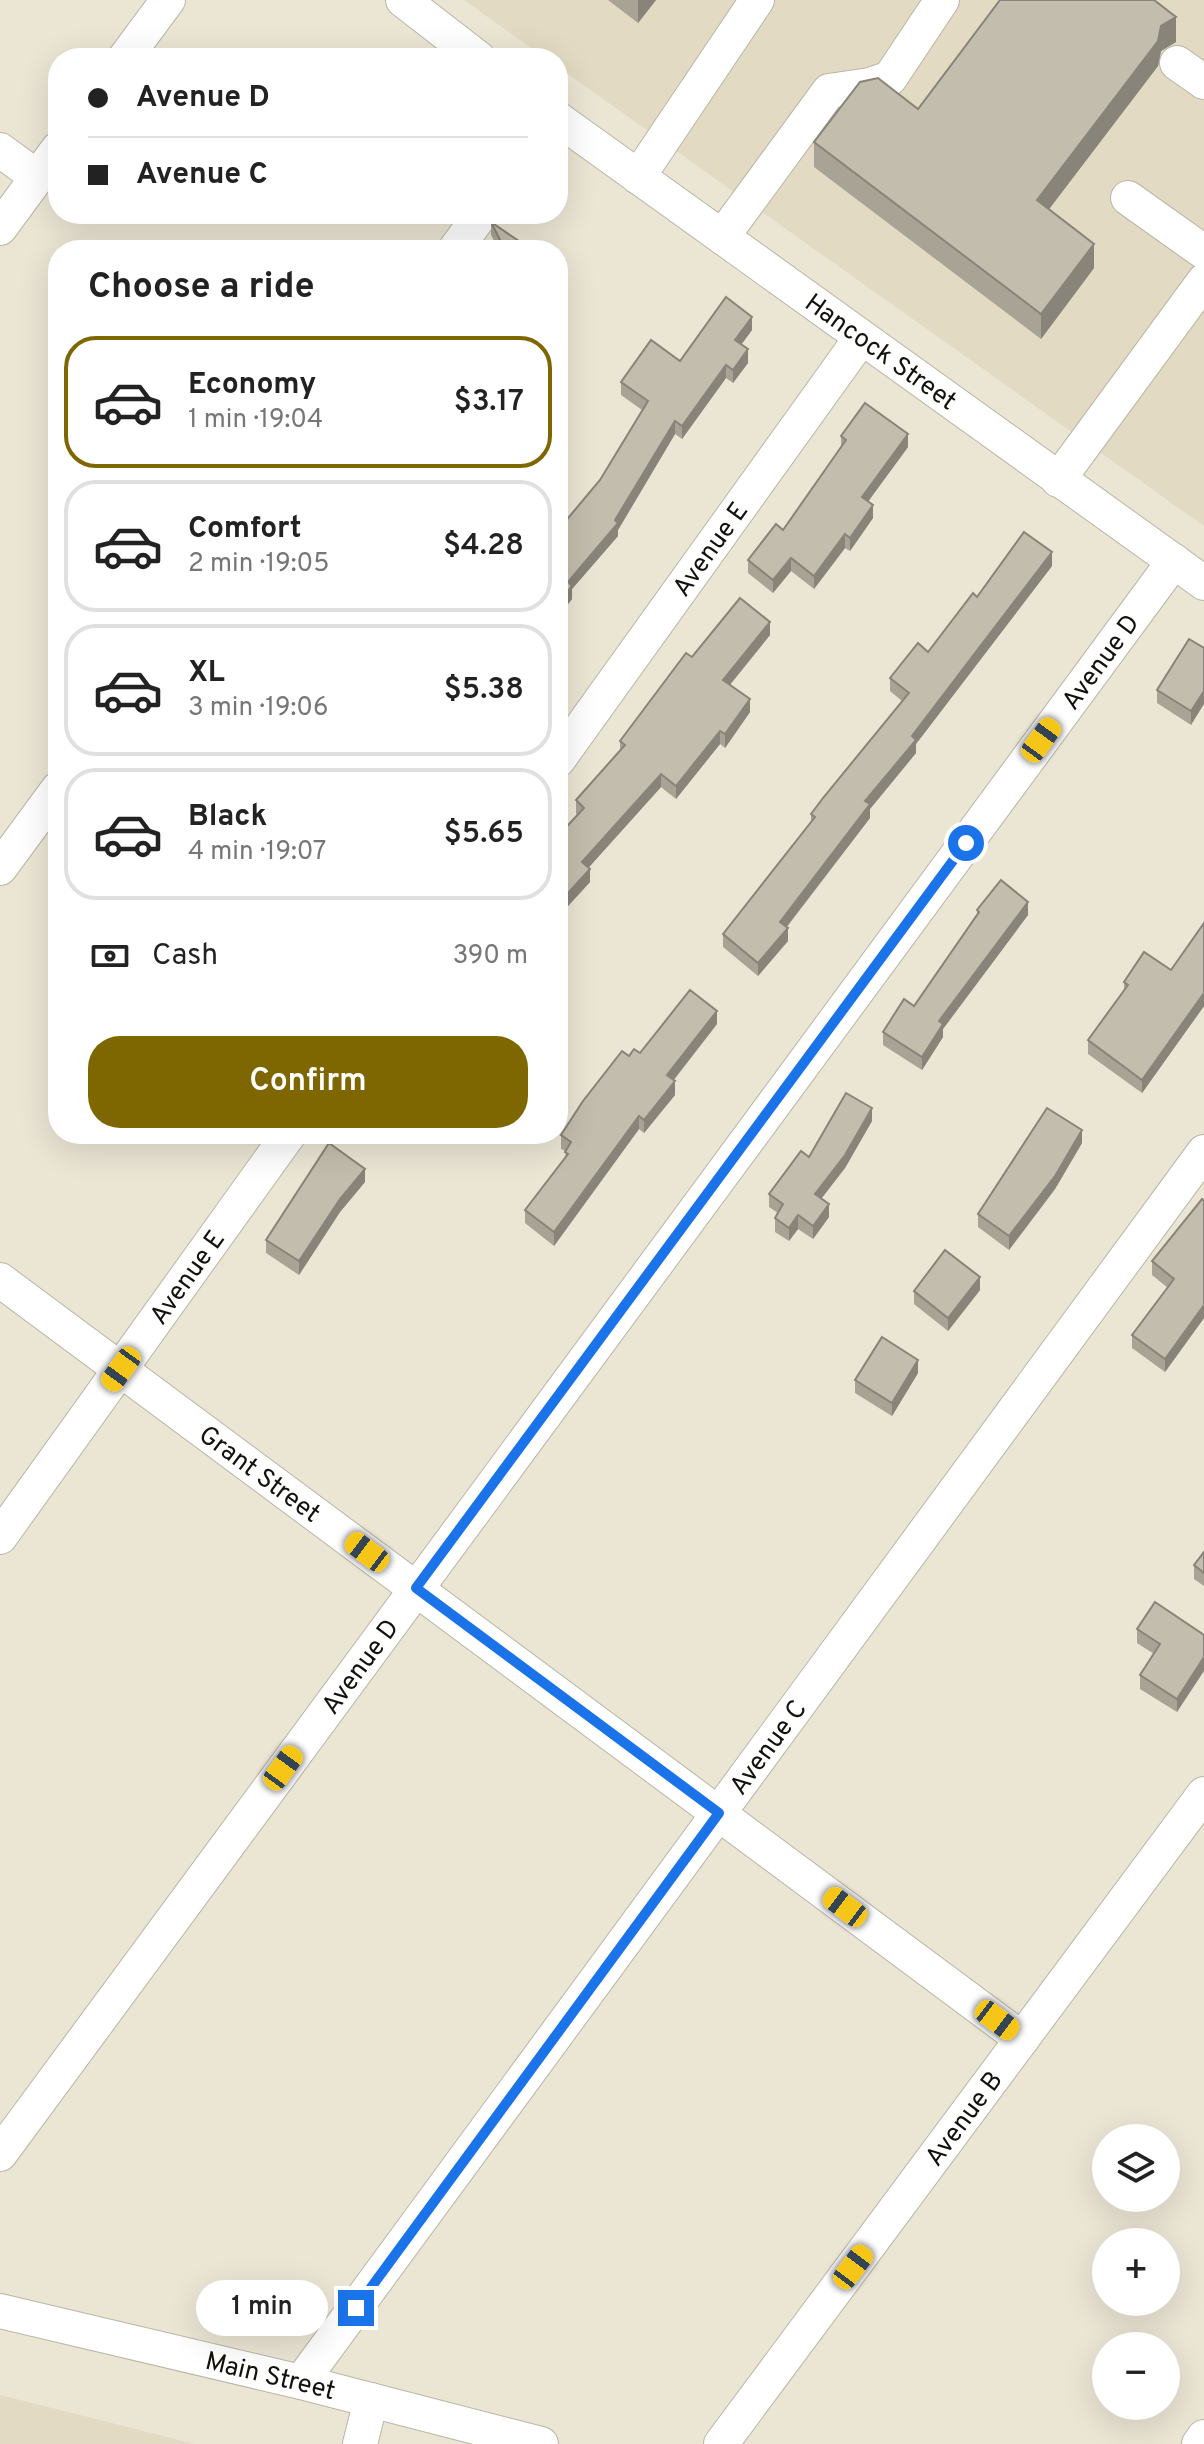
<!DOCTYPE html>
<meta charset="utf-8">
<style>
:root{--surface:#fff;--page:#f6f6f6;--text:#222;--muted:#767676;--line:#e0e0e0;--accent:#7e6700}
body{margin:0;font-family:Overpass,sans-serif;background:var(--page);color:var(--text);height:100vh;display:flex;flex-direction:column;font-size:30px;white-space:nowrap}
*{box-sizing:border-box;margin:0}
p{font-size:26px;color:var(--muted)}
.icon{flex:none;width:44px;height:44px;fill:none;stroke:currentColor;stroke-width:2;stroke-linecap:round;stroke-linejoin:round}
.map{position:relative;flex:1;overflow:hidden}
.details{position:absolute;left:48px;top:240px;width:520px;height:904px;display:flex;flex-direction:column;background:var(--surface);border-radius:32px;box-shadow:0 8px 32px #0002}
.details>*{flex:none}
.hud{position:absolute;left:48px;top:48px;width:520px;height:176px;border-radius:32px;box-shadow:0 8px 32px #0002;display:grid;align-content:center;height:176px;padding:0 40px;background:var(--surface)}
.fabs{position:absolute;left:1092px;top:2124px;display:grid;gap:16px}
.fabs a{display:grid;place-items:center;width:88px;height:88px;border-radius:50%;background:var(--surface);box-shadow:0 8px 32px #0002;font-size:40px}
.end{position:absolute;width:36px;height:36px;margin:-18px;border:10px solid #1a73e8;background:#fff;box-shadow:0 0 0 4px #fff}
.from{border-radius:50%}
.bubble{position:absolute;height:56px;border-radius:28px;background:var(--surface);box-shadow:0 8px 32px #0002;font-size:26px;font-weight:600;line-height:56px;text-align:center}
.car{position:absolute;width:24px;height:48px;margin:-24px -12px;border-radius:10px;box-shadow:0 0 6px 2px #0007;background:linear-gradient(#f5c518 24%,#345 0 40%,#f5c518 0 76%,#345 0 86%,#f5c518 0)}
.hud b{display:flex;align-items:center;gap:28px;height:76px;font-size:30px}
.hud b+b{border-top:2px solid var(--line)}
.hud i{width:20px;height:20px;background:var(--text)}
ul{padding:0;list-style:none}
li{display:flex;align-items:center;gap:24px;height:132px;margin:0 16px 12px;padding:0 24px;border:4px solid var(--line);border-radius:32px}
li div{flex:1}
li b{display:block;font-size:30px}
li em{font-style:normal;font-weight:600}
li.active{border-color:var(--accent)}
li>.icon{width:72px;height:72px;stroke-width:1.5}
h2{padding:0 40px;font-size:36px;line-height:96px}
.pay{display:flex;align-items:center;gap:20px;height:88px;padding:0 40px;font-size:30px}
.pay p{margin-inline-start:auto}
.cta{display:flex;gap:16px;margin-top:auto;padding:16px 40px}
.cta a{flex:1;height:92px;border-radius:32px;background:var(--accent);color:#fff;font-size:32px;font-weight:600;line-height:92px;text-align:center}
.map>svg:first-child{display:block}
.built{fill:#e2dac2}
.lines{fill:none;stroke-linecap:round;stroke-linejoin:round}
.minor-casing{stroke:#bbb5a5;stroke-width:36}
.minor{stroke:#fff;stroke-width:34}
.wall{fill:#a8a395}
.shaded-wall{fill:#888479}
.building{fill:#c3bdad;stroke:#888479;stroke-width:2}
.route{stroke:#1a73e8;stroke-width:10}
.labels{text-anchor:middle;stroke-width:8;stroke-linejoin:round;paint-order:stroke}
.street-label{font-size:26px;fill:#13110b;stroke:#ebe5d4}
</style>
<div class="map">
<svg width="1204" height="2444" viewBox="0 0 1204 2444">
<rect width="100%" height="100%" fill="#ebe5d4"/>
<g class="built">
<polygon points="464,0 1204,0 1204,526 558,67 558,58 545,58"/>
<polygon points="0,2395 96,2419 194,2444 0,2444"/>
</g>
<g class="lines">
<defs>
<g id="minor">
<polyline points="403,0 478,58"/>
<polyline points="125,58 168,0"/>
<polyline points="1177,63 1204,82"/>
<path id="s1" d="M558 119 1204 583"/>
<polyline points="0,150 37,177"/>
<polyline points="638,177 757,0"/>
<polyline points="1128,198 1204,252"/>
<polyline points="0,228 58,149"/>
<polyline points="722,237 829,91 870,85 890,78 942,0"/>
<polyline points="455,250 481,214"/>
<polyline points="1058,480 1204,281"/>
<path id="s2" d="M558 760 861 338"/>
<polyline points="0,868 58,789"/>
<path id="s3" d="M0 1280 1022 2039"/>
<path id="s4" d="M0 1537 289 1134"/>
<path id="s5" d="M0 2154 1174 561"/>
<path id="s6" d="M0 2311 301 2382 541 2444"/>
<path id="s7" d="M301 2382 1204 1152"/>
<polyline points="360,2444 371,2400"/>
<path id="s8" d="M721 2444 1204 1794"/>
<polyline points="1199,2444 1204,2437"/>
</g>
</defs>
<use href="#minor" class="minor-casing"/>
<use href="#minor" class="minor"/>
</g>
<g class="wall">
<polygon points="608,0 656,0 638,23"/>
<polygon points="1176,42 1161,51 1158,66 1049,209 1094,268 1041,339 814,167 814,142 918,109"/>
<polygon points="491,222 532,250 499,250 491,235"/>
<polygon points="752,330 741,345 748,363 733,383 726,378 682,439 675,434 618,530 618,536 572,589 572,599 558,617 558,530 600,480 642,410 621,395 621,382 680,361"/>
<polygon points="841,436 908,447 868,501 873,518 850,551 845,548 814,589 791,571 773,593 748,573 748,560 783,530 841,447"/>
<polygon points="1052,566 916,744 916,753 870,809 870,818 787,927 788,941 758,976 723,947 723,934 811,822 811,814 902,701 890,691 890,678 928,652 977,597"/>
<polygon points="770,635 730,685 750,712 725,748 720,744 676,799 661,787 588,868 590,882 558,917 558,836 578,815 576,814 576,800 620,751 620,741 692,657"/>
<polygon points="1204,648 1191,725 1157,703 1157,690"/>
<polygon points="977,910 1028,915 943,1029 943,1037 922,1070 883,1045 883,1032 914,1006 977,916"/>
<polygon points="1204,923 1204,1006 1142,1093 1088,1054 1088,1040 1124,991 1124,982 1171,970"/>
<polygon points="717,1024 674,1080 675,1095 644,1133 639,1129 554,1246 525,1223 525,1210 565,1157 566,1151 561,1149 561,1135 640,1053"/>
<polygon points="872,1121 845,1168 821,1198 829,1217 813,1239 798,1229 789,1241 775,1232 775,1218 778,1213 769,1207 769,1194 809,1157"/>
<polygon points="1082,1143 1055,1189 1009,1250 978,1227 978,1214"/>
<polygon points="365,1182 340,1212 299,1275 266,1253 266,1240"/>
<polygon points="1204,1201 1204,1318 1165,1372 1132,1348 1132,1335 1168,1288 1152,1275 1152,1261"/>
<polygon points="980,1290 948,1331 914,1304 914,1291"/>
<polygon points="918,1373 892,1416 855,1393 855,1380"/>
<polygon points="1204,1552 1204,1586 1194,1579 1194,1565"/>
<polygon points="1137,1629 1204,1635 1177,1712 1140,1689 1140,1675 1154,1654 1137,1643"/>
</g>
<g class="shaded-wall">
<polygon points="638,0 656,0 638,23"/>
<polygon points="1176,17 1176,42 1161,51 1158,66 1037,225 1037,200 1161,26"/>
<polygon points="1094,244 1094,268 1041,339 1041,314"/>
<polygon points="565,273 565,286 558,297 558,284"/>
<polygon points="752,317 752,330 735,353 735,340"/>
<polygon points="748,349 748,363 733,383 733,370"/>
<polygon points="726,365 726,378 682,439 682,426"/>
<polygon points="675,421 675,434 618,530 618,536 572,589 572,599 558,617 558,603 568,582 615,520"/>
<polygon points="908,434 908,447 862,510 862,497"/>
<polygon points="873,505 873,518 850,551 850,538"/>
<polygon points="845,534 845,548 814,589 814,576"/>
<polygon points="1052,552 1052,566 916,744 916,753 870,809 870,818 780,935 780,922 865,801 912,736"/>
<polygon points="791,558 791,571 773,593 773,580"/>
<polygon points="770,622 770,635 723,693 723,680"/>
<polygon points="1204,691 1204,704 1191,725 1191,711"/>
<polygon points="750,699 750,712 725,748 725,734"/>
<polygon points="720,731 720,744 676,799 676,786"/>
<polygon points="661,774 661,787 582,875 582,862"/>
<polygon points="590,869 590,882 558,917 558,904"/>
<polygon points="1028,902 1028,915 943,1029 943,1037 922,1070 922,1057 939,1021"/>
<polygon points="788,928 788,941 758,976 758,963"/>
<polygon points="1204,993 1204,1006 1142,1093 1142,1080"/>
<polygon points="717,1011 717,1024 667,1088 667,1075"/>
<polygon points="675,1081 675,1095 644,1133 644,1120"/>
<polygon points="872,1108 872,1121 845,1168 815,1207 815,1194"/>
<polygon points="639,1116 639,1129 554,1246 554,1232"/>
<polygon points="1082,1130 1082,1143 1055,1189 1009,1250 1009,1236"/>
<polygon points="365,1169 365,1182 340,1212 299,1275 299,1261 340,1199"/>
<polygon points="829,1204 829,1217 813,1239 813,1226"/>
<polygon points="798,1215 798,1229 789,1241 789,1228"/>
<polygon points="980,1277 980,1290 948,1331 948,1318"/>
<polygon points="1204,1305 1204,1318 1165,1372 1165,1359"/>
<polygon points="918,1360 918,1373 892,1416 892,1403"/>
<polygon points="1204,1657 1204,1671 1177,1712 1177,1699"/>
</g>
<g class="building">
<polygon points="1000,0 1154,0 1176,17 1161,26 1158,41 1037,200 1094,244 1041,314 814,142 860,82 878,78 918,109"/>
<polygon points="491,222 532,250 505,250"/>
<polygon points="558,268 565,273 558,284"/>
<polygon points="726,297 752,317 735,340 748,349 733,370 726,365 682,426 675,421 615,520 618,523 568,582 572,586 558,603 558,530 600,480 648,401 621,382 651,340 680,361"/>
<polygon points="865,403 908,434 862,497 873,505 850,538 845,534 814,576 791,558 773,580 748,560 776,524 783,530 846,440 841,436"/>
<polygon points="1024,532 1052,552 912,736 916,740 865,801 870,804 780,922 788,928 758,963 723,934 815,817 811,814 823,798 909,693 890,678 918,643 928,652 973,593 977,597"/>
<polygon points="740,598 770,622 723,680 750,699 725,734 720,731 676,786 661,774 582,862 590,869 558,904 558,836 584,808 576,800 625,745 620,741 686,653 692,657"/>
<polygon points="1189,639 1204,648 1204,691 1191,711 1157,690"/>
<polygon points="1001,880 1028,902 939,1021 943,1024 922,1057 883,1032 904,999 914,1006 979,912 977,910"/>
<polygon points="1204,923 1204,993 1142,1080 1088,1040 1128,985 1124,982 1144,952 1171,970"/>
<polygon points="690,990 717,1011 667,1075 675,1081 644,1120 639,1116 554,1232 525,1210 568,1154 565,1152 571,1142 561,1135 583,1101 622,1051 629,1056 634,1049 640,1053"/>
<polygon points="846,1093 872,1108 845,1155 815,1194 829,1204 813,1226 798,1215 789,1228 775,1218 783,1204 769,1194 801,1151 809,1157"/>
<polygon points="1047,1108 1082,1130 1055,1176 1009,1236 978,1214"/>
<polygon points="329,1143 365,1169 340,1199 299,1261 266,1240"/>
<polygon points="1202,1199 1204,1201 1204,1305 1165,1359 1132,1335 1174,1279 1152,1261"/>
<polygon points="945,1250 980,1277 948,1318 914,1291"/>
<polygon points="882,1337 918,1360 892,1403 855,1380"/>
<polygon points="1204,1552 1204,1573 1194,1565"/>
<polygon points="1155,1602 1204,1635 1204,1657 1177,1699 1140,1675 1160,1644 1137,1629"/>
</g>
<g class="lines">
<polyline class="route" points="356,2308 719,1813 416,1588 966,843"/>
</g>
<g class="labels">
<g class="street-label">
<text dy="9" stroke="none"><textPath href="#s1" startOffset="398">Hancock Street</textPath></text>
<text dy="9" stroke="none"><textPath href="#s2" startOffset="260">Avenue E</textPath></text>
<text dy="9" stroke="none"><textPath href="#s5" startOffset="1854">Avenue D</textPath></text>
<text dy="9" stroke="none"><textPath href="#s4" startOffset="320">Avenue E</textPath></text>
<text dy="9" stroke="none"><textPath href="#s3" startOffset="324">Grant Street</textPath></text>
<text dy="9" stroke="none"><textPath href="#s5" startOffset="606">Avenue D</textPath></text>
<text dy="9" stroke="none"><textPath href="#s7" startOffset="788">Avenue C</textPath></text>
<text dy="9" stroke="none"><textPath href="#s8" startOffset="406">Avenue B</textPath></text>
<text dy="9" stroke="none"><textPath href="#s6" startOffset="278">Main Street</textPath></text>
</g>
</g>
</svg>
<div class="fabs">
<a><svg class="icon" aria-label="layers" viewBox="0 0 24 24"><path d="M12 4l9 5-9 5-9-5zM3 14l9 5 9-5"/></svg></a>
<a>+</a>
<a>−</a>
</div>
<i class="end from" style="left:966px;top:843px"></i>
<i class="end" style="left:356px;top:2308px"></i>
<div class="bubble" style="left:196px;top:2280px;width:132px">1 min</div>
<i class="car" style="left:1041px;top:740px;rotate:36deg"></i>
<i class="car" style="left:121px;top:1369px;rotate:216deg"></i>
<i class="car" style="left:367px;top:1552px;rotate:307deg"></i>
<i class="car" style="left:283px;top:1768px;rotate:36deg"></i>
<i class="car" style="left:845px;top:1907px;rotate:307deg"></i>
<i class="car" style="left:997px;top:2020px;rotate:127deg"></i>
<i class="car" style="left:853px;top:2267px;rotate:37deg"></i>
<div class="hud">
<b><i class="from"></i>Avenue D</b>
<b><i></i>Avenue C</b>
</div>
<section class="details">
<h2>Choose a ride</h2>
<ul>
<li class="active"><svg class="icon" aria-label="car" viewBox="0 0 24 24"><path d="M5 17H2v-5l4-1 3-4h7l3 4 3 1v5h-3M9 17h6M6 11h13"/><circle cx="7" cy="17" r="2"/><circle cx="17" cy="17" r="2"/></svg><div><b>Economy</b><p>1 min · 19:04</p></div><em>$3.17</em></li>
<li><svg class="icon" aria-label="car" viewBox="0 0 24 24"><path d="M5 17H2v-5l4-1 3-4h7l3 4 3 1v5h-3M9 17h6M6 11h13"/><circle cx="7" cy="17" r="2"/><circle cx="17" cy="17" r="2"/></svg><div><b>Comfort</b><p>2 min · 19:05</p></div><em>$4.28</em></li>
<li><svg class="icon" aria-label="car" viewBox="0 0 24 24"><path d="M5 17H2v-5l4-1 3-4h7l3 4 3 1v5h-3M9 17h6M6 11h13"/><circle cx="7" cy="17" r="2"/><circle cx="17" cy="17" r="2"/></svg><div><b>XL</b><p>3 min · 19:06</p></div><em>$5.38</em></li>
<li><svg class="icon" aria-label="car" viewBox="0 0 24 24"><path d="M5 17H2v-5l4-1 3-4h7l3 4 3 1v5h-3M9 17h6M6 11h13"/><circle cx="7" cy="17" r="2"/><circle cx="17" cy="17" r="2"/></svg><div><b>Black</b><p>4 min · 19:07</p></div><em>$5.65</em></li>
</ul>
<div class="pay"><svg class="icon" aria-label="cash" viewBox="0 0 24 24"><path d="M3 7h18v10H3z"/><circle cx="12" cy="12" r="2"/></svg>Cash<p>390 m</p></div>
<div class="cta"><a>Confirm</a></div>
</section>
</div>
